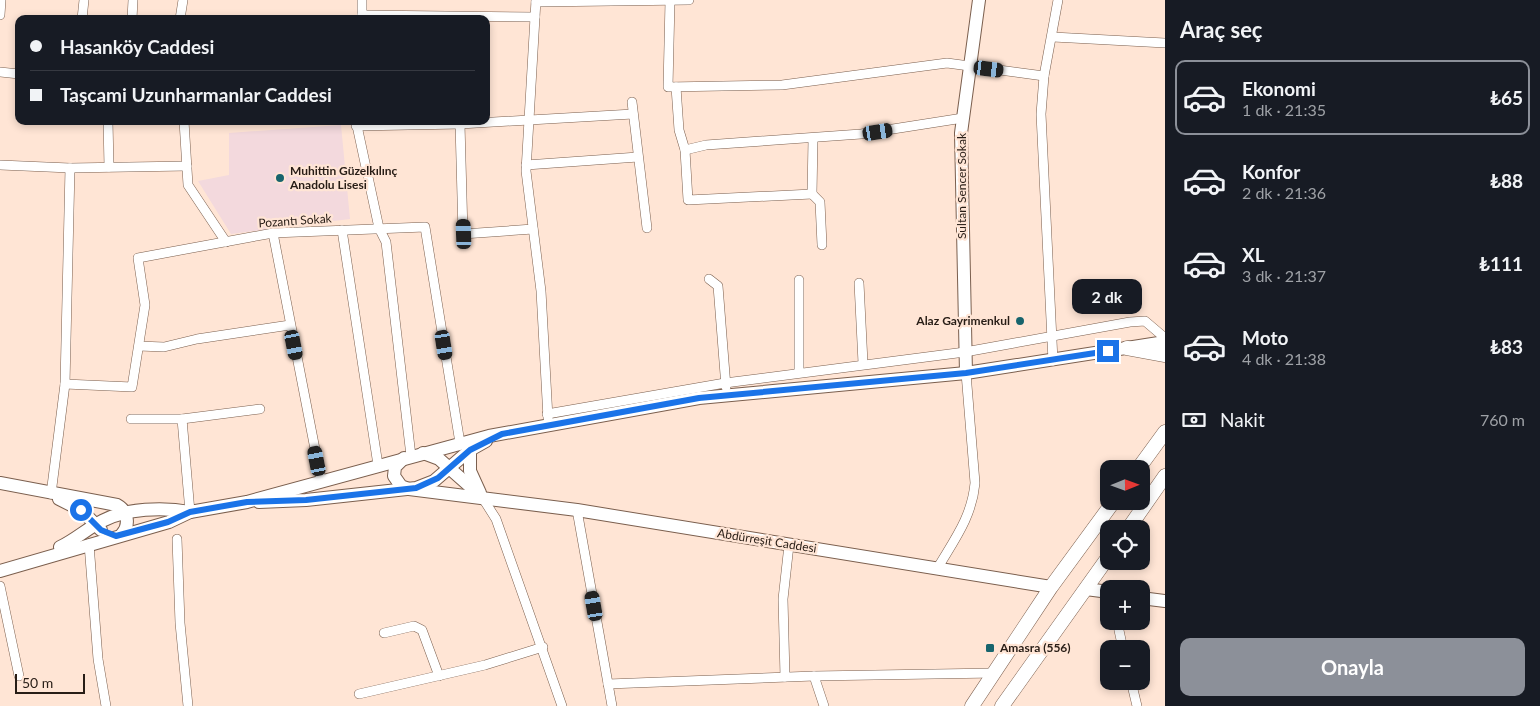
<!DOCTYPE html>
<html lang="tr">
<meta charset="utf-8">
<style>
:root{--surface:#171b24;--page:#20242c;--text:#f1f3f6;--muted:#9ea1a6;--line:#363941;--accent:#8c9099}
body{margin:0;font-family:Lato,sans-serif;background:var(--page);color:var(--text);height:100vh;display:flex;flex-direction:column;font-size:19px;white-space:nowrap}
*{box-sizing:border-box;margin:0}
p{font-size:16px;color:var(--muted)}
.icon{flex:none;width:28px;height:28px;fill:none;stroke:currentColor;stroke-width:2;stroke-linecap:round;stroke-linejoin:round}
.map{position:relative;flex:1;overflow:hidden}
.side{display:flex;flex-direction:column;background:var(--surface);width:375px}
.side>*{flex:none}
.hud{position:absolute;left:15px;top:15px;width:475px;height:110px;border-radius:10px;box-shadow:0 2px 8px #0003;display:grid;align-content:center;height:110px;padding:0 15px;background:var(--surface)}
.needle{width:32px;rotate:89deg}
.tools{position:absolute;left:1100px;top:460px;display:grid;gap:10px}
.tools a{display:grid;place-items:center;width:50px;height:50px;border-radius:10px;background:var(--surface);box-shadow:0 2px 8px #0003;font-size:25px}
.scale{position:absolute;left:15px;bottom:12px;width:70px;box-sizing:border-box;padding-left:5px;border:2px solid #281d16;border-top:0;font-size:14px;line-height:18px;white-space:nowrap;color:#281d16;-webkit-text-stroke:4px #ffe5d5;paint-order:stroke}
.end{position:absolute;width:22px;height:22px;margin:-11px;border:6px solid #1a73e8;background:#fff;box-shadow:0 0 0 2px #fff}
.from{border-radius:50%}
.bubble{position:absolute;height:35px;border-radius:10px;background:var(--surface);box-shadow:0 2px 8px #0003;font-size:16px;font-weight:700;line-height:35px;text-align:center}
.car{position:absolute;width:15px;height:30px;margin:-15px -8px;border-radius:6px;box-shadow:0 0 4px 1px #0007;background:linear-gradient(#222 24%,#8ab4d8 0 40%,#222 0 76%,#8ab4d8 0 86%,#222 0)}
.hud b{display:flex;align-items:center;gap:18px;height:48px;font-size:19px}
.hud b+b{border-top:1px solid var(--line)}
.hud i{width:12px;height:12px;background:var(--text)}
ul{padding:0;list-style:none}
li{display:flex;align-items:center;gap:15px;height:75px;margin:0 10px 8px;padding:0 5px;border:2px solid transparent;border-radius:10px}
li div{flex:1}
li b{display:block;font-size:19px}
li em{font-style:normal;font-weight:700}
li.selected{border-color:var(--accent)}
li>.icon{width:45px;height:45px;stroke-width:1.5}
h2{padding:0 15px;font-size:22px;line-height:60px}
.pay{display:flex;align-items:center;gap:12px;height:55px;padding:0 15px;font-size:19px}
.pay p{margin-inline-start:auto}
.action{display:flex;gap:10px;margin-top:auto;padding:10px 15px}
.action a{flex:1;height:58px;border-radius:10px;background:var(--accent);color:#fff;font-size:20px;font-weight:700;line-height:58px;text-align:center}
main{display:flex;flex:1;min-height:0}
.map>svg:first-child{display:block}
.education{fill:#f3d9dd}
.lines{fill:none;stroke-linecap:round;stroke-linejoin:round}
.street-casing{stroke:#7b5f4e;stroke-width:10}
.secondary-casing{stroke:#7b5f4e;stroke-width:14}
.primary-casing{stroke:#7b5f4e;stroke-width:15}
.street{stroke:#fff;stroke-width:9}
.secondary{stroke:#fff;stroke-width:12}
.primary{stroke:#fff;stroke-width:14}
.route{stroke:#1a73e8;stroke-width:6}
.poi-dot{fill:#17646d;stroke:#ffe5d5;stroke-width:2}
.labels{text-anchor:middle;stroke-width:4.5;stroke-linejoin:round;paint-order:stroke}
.poi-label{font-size:12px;font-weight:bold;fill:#281d16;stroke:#ffe5d5;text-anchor:start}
.street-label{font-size:12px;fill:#281d16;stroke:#ffe5d5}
</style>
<main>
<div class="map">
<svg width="1165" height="706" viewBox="0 0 1165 706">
<rect width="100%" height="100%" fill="#ffe5d5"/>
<polygon class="education" points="341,125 350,219 231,234 198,181 229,175 229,133"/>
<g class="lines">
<defs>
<g id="street">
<polyline points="536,0 526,171 541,291 548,418"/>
<polyline points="670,1 668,87 782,85 947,63 1044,76"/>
<polyline points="536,2 689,0"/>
<polyline points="0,15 1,0"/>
<polyline points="362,15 535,17"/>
<polyline points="82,19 84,0"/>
<polyline points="132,19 133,0"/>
<polyline points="180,19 183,0"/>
<polyline points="362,19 362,0"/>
<polyline points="1053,37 1165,43"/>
<polyline points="0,72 19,74"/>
<polyline points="676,87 679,130 685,150 688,200 812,194 813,139"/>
<polyline points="632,102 647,228"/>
<polyline points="108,121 109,167"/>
<polyline points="184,121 188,185 226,242"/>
<polyline points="356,121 379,228 386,242 411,456"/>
<polyline points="460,124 463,234 533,229"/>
<polyline points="356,126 460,124 633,114"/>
<polyline points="685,150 706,145 861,134 963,118"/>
<polyline points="0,165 70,168 187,166"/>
<polyline points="526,165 638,157"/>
<polyline points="812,194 820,202 822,245"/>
<polyline points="342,230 378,465"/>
<polyline points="273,233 321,480"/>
<polyline points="709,279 718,286 726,387"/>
<polyline points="859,283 863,363"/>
<polyline points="139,346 164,347 197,339 290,325"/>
<polyline points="1053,361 1041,114 1044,76 1058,0"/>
<polyline points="799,371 799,280"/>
<polyline points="65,384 132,387 145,305 138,258 273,233 425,227 460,443"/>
<polyline points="547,414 725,383 965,352 1130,322 1145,321 1165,338"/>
<polyline points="131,419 182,419 260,409"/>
<polyline points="182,419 190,512"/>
<polyline points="51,494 65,384 70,168"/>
<polyline points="482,497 496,519 562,706"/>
<polyline points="577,510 612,706"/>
<polyline points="177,539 180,623 188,706"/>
<polyline points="89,544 98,659 106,706"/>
<path d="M937 569C954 540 972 517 975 483L966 373"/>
<polyline points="0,586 19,676"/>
<polyline points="1117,621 1123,649"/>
<polyline points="384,633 414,626 422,630 439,676"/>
<polyline points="814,676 824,706"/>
<polyline points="785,677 783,599 789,545"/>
<polyline points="1131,681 1137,706"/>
<polyline points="608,684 814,676 995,673"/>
<polyline points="359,694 485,665 543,647"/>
</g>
<g id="secondary">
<polyline points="966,373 961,133 979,0"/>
<polyline points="470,450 470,471 480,493"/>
<polyline points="423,453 439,459 482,497"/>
<polyline points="404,458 395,467 394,476 401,486 409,489 577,510 1051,587"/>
<path d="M0 483 117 505C128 511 130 525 122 534"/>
<polyline points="59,499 81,510 101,530"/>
<polyline points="259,502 306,500 416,488 434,481 470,450 486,441"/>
<path d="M60 547C75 540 88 528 102 521 126 508 164 507 190 512"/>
<polyline points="0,571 169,522 190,512 247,502 489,436 699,398 966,373 1165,342"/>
<polyline points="1086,589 1109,592"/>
<polyline points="1141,598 1165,601"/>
</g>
<g id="primary">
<polyline points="1127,348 1165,355"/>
<polyline points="1138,469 1165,432"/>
<polyline points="1128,529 1165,476"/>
<polyline points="972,706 1051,587 1114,501"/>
<polyline points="1002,706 1109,556"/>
</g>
</defs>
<use href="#street" class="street-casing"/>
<use href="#secondary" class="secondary-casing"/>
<use href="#primary" class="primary-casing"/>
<use href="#street" class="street"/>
<use href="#secondary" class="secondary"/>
<use href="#primary" class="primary"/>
</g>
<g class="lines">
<polyline class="route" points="81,510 101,530 116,536 168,522 190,512 247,502 306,500 416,488 438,478 470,450 502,434 699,398 966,373 1108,351"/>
</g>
<g class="poi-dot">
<circle cx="280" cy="178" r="5"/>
<circle cx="1020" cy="321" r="5"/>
<rect x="985" y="643" width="10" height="10" rx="2.5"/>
</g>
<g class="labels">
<g class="poi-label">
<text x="290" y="175">Muhittin Güzelkılınç<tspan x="290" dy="14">Anadolu Lisesi</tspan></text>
<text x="1010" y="325" text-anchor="end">Alaz Gayrimenkul</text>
<text x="1000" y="652">Amasra (556)</text>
</g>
<g class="street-label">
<text transform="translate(962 186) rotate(-90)" y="4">Sultan Sencer Sokak</text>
<text transform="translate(295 221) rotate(-4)" y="4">Pozantı Sokak</text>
<text transform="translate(767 541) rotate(9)" y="4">Abdürreşit Caddesi</text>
</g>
</g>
</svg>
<div class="tools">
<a><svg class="needle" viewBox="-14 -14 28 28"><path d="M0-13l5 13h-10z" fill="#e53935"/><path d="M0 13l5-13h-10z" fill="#9ea1a6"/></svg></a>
<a><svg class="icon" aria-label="locate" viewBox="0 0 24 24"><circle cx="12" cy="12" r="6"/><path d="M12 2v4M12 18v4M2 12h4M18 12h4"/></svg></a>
<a>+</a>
<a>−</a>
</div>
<div class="scale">50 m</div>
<i class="end from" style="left:81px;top:510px"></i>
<i class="end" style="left:1108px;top:351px"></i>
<div class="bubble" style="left:1072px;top:279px;width:70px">2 dk</div>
<i class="car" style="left:989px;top:69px;rotate:97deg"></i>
<i class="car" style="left:878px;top:132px;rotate:81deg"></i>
<i class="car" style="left:464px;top:234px;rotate:358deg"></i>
<i class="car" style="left:294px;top:345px;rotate:169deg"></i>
<i class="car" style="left:444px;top:345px;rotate:171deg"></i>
<i class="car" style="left:317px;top:461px;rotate:349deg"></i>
<i class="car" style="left:594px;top:606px;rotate:350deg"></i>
<div class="hud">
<b><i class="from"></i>Hasanköy Caddesi</b>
<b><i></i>Taşcami Uzunharmanlar Caddesi</b>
</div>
</div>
<section class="side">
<h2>Araç seç</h2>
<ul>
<li class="selected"><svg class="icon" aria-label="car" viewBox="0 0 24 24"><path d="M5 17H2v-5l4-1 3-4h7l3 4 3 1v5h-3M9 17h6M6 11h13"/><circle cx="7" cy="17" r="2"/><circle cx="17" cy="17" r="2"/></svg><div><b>Ekonomi</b><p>1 dk · 21:35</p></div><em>₺65</em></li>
<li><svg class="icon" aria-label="car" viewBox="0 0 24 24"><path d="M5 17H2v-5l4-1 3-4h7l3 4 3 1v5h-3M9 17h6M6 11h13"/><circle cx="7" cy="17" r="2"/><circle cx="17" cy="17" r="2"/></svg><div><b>Konfor</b><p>2 dk · 21:36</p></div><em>₺88</em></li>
<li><svg class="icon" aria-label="car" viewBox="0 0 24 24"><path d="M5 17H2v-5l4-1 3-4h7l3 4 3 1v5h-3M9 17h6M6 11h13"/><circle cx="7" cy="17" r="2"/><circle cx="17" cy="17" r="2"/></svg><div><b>XL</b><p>3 dk · 21:37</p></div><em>₺111</em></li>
<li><svg class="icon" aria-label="car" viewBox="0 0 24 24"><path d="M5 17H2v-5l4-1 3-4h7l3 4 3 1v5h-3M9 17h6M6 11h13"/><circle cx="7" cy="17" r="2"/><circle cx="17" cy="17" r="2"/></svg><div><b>Moto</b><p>4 dk · 21:38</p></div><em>₺83</em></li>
</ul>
<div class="pay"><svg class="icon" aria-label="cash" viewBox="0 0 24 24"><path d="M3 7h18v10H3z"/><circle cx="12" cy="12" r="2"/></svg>Nakit<p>760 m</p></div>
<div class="action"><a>Onayla</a></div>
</section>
</main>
